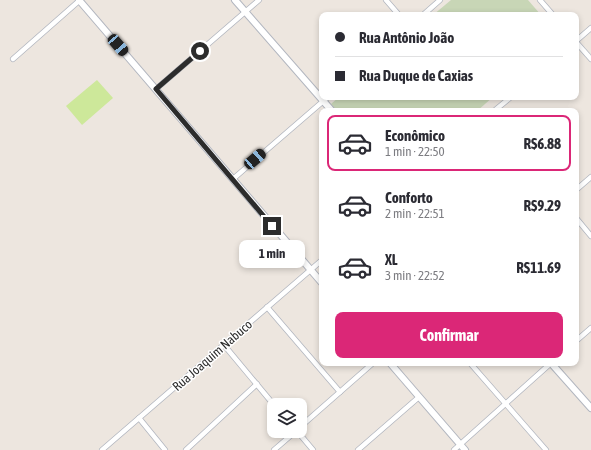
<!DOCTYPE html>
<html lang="pt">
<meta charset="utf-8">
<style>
:root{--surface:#fff;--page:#f2f2f3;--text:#2b2b33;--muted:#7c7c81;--line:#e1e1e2;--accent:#db2777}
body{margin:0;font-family:"Asap Condensed",sans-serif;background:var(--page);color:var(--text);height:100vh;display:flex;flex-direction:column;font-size:15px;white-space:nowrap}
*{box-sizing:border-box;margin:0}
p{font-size:13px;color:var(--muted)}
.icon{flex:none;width:22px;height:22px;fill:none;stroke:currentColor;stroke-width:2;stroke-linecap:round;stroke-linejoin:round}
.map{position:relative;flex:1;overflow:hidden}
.sheet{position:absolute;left:319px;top:108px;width:260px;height:258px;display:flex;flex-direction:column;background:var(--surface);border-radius:8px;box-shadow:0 2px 6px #0003}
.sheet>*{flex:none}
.banner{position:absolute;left:319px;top:12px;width:260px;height:88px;border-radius:8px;box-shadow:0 2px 6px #0003;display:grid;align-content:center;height:88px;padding:0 16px;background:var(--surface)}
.controls{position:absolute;left:267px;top:398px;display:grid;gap:8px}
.controls a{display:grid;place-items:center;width:40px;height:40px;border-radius:8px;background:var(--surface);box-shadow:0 2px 6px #0003;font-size:20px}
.end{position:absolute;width:18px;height:18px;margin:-9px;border:5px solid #2c2c2c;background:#fff;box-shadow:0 0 0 2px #fff}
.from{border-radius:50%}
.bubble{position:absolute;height:28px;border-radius:8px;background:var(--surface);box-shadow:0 2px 6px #0003;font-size:13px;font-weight:700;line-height:28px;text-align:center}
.car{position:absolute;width:12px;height:24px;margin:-12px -6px;border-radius:5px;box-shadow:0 0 3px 1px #0007;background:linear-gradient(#222 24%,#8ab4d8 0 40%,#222 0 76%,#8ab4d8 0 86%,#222 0)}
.banner b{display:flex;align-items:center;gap:14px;height:38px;font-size:15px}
.banner b+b{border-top:1px solid var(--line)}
.banner i{width:10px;height:10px;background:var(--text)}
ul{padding:7px 0 0;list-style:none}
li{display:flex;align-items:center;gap:12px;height:56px;margin:0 8px 6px;padding:0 8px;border:2px solid transparent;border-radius:8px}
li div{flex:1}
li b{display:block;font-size:15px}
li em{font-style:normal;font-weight:700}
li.current{border-color:var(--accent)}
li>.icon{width:36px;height:36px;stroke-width:1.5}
.primary-button{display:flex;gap:8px;margin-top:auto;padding:8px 16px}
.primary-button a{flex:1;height:46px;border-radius:8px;background:var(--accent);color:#fff;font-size:16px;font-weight:700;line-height:46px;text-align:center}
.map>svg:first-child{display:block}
.cemetery{fill:#c8d6b6}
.pitch{fill:#cde89a}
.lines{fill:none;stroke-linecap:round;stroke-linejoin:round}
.minor-casing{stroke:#b2b6bf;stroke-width:6}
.secondary-casing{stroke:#b2b6bf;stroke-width:8}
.minor{stroke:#fff;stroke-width:4.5}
.secondary{stroke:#fff;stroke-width:6}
.route{stroke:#2c2c2c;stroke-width:5}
.labels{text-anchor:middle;stroke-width:3;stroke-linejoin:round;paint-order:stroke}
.street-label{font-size:13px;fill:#2c2c2c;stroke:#fff}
</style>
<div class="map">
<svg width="591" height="450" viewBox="0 0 591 450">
<rect width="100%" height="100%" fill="#ede6df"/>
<g class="cemetery">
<polygon points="451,0 528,0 541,15 433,15"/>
<polygon points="339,97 493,97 477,111 337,111 331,104"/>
</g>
<polygon class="pitch" points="97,80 113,98 82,125 66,106"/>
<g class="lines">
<defs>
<g id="minor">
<polyline points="386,0 399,15"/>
<polyline points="540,0 553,15"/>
<polyline points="423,15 440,0"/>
<polyline points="576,41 591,28"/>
<polyline points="576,42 591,59"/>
<polyline points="13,59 80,0"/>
<polyline points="156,89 259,0"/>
<polyline points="494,111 511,97"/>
<polyline points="233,179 328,97"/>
<polyline points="576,190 591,177"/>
<polyline points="576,218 591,236"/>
<polyline points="267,307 340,392"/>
<polyline points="576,341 591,328"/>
<polyline points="224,345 274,405"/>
<polyline points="470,363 546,450"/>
<polyline points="139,418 165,450"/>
<polyline points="300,427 373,363"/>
<polyline points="297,431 313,450"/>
<polyline points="102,450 322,260"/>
<polyline points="186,450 257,384"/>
<polyline points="274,450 296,431"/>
<polyline points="358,450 419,397"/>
<polyline points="454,450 551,363"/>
</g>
<g id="secondary">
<polyline points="79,0 322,283"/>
<polyline points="235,0 332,111"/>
<polyline points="390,363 465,450"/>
<polyline points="551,363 591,408"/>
</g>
</defs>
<use href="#minor" class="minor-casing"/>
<use href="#secondary" class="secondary-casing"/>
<use href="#minor" class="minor"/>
<use href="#secondary" class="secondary"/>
</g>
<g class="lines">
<polyline class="route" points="200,51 156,89 272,226"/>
</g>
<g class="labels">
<g class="street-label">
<text transform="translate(212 355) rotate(-41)" y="5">Rua Joaquim Nabuco</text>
</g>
</g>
</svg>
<div class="controls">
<a><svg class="icon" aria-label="layers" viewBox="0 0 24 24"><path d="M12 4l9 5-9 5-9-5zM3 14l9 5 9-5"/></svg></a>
</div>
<i class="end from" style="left:200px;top:51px"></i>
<i class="end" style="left:272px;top:226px"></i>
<div class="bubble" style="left:239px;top:240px;width:66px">1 min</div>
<i class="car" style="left:118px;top:45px;rotate:139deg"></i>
<i class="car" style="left:255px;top:159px;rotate:49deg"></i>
<div class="banner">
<b><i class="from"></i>Rua Antônio João</b>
<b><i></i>Rua Duque de Caxias</b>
</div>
<section class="sheet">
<ul>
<li class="current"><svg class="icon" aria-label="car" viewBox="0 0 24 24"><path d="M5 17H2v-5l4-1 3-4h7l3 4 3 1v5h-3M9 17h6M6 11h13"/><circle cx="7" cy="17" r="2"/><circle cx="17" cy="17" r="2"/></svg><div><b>Econômico</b><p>1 min · 22:50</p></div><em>R$6.88</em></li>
<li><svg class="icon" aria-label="car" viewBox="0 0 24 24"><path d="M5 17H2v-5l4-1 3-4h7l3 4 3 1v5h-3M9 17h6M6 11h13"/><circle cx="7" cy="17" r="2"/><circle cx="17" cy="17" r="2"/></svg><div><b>Conforto</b><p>2 min · 22:51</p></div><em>R$9.29</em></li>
<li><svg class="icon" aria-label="car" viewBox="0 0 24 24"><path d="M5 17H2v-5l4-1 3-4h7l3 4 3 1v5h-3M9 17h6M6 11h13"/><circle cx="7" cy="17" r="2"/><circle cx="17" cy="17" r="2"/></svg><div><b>XL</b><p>3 min · 22:52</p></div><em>R$11.69</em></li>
</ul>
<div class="primary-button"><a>Confirmar</a></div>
</section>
</div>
